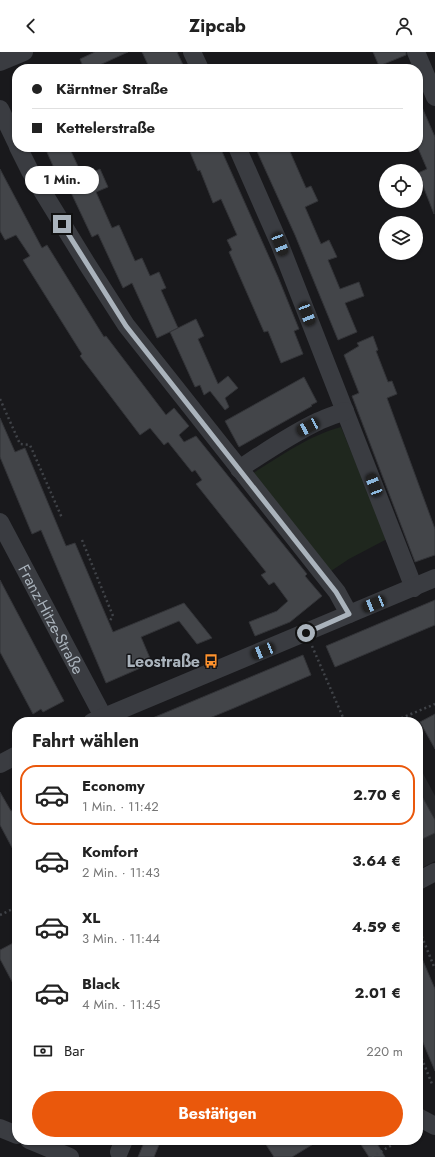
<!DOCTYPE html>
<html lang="de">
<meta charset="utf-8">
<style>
:root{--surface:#fff;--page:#f2f2f2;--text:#222;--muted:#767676;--line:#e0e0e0;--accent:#ea580c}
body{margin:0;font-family:Jost,sans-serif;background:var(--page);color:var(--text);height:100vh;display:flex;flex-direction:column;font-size:15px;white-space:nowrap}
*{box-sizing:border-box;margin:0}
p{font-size:13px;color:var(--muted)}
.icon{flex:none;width:22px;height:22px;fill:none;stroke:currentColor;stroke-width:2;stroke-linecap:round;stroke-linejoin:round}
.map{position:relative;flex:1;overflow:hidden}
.side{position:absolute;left:12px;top:665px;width:411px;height:428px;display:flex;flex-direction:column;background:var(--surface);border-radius:16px;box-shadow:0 1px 3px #0004}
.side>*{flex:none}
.hud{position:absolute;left:12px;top:12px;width:411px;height:88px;border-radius:16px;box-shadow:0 1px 3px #0004;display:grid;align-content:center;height:88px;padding:0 20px;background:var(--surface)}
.controls{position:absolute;left:379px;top:112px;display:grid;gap:8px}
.controls a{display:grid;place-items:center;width:44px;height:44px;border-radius:50%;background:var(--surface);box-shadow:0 1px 3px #0004;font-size:20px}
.end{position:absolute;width:18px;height:18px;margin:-9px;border:5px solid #aab3bc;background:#111;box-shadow:0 0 0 2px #111}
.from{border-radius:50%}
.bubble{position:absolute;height:28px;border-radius:14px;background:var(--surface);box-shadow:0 1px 3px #0004;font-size:13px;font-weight:700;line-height:28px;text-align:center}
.car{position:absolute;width:12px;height:24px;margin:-12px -6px;border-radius:5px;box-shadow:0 0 3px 1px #0007;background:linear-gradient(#222 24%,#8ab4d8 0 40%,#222 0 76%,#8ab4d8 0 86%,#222 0)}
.hud b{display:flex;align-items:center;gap:14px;height:38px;font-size:15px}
.hud b+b{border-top:1px solid var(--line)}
.hud i{width:10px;height:10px;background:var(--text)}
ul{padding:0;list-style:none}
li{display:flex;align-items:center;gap:12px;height:60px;margin:0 8px 6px;padding:0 12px;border:2px solid transparent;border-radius:16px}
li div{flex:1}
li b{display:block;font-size:15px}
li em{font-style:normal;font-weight:700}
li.active{border-color:var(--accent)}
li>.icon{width:36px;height:36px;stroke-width:1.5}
h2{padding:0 20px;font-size:18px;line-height:48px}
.pay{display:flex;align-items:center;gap:10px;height:44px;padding:0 20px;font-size:15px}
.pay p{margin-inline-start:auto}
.primary-button{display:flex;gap:8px;margin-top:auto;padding:8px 20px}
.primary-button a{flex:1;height:46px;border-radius:24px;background:var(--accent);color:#fff;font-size:16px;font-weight:700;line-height:46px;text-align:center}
header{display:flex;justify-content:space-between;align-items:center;height:52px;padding:0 20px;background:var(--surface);font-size:18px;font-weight:700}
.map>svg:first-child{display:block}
.built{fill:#252629}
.green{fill:#1f271e}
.building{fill:#434549;stroke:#333438}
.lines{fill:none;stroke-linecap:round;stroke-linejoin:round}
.path{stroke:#404348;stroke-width:2.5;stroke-dasharray:2 3;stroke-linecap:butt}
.minor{stroke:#3a3c41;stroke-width:18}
.route{stroke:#aab3bc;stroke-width:5}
.labels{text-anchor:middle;stroke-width:3;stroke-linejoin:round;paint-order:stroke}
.street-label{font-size:16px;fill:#aab3bc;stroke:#141417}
.poi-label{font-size:16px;font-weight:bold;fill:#aab3bc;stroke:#141417;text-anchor:end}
</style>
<header><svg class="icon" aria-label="back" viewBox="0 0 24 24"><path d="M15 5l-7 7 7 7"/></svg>Zipcab<svg class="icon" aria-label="person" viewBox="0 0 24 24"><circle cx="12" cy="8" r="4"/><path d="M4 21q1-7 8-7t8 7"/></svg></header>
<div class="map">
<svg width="435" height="1105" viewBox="0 0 435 1105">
<rect width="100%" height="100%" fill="#19191c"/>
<polygon class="built" points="418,712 435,744 435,809 418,818"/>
<path class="green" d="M341 375 387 487 349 507 331 519 253 421C281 404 308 384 341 375Z"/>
<g class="building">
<polygon points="95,0 128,0 91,17 84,17 80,7"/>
<polygon points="142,0 177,0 185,17 150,17"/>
<polygon points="373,0 406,0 406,3 379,14"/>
<polygon points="418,46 435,85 434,162 418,121 427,117 418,96"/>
<polygon points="53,95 69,95 83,125 100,117 108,135 96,140 112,176 119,173 135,209 142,206 150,224 159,220 166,236 161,238 178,276 157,286 132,231 123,236 98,182 92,185 67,132 62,134 46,98"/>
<polygon points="188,95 220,95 278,225 299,277 294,279 303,302 281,311 268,279 264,280 229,200 232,198 227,188 237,183 221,147 213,151 200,118 198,119"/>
<polygon points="255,95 288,95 306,136 311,134 318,149 305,155 321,192 329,188 337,205 328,208 340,237 359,230 364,244 345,251 357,280 338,288 295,183"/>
<polygon points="0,117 42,196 47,193 104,285 106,284 166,363 174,356 189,374 179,383 184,390 196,384 307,522 305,524 322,544 290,570 255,584 249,570 277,559 288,549 274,530 269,533 261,523 266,520 196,432 202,428 195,418 192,420 168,390 164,393 150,376 140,383 80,304 82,302 23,208 30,204 16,183 5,188 0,179"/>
<polygon points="196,267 204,284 198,287 218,332 228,324 238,336 225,346 229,355 225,358 210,339 204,343 200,333 195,335 170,280"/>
<polygon points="373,284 378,298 376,299 388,330 392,329 397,342 387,346 435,477 435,503 415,510 352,344 359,341 344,303 359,294 357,291"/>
<polygon points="304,325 317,350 311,353 312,354 239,395 225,369"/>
<polygon points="0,366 15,400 25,396 66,494 75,491 113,580 184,551 212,586 197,592 179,569 141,585 152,611 106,631 41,478 32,482 0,405"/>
<polygon points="0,528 64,649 43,660 41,657 33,662 0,600"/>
<polygon points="435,548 435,573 335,615 326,594"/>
<polygon points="303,603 311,623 234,656 200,670 143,670"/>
<polygon points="435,662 435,697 420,670"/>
<polygon points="418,737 435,768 435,781 418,789"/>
<polygon points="0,740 11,759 17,756 17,805 0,773"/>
<polygon points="17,889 17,939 0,907 0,898"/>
<polygon points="418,897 435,937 435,1019 418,979"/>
<polygon points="145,1088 161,1088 154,1105 138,1105"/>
<polygon points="263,1088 320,1088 292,1105 274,1105"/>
<polygon points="358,1088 375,1088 385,1105 369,1105"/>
</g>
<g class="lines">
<g class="path">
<polyline points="0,347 20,392 30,393 62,466"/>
<polyline points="82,488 113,564 109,570"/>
<polyline points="312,594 345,670"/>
<polyline points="392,670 435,652"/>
<polyline points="0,863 17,855"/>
<polyline points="418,875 435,917"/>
<polyline points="418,997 432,1032"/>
<polyline points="372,1105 400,1088"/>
</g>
<g class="minor">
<polyline points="192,0 200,17"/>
<polyline points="416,0 435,45"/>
<polyline points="0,10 24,0"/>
<polyline points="0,57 17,92"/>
<polyline points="18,95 30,119 87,212 126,273 337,540 349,562"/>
<polyline points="237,95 280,193 414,536"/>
<path d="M239 417C265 400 291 382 319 369 327 365 337 362 345 359"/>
<path id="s1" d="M0 470 106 670"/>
<polyline points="92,670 435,526"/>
<polyline points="0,712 17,703"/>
<polyline points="418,829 435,820"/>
<polyline points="418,1065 435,1074"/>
<polyline points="0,1076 17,1083"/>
<polyline points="29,1088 70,1105"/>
<polyline points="119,1100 124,1088"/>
</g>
</g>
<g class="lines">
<polyline class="route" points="62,172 126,274 336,540 349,562 306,581"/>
</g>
<defs>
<symbol id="bus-bare" viewBox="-9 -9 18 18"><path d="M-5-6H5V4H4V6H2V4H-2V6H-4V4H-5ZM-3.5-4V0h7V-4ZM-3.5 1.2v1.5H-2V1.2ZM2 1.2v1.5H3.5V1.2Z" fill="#ff932e" stroke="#141417" stroke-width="2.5" paint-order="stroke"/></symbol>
</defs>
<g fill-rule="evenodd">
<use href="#bus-bare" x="201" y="599" width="20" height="20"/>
</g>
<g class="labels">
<g class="street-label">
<text dy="6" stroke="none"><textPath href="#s1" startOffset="110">Franz-Hitze-Straße</textPath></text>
</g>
<g class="poi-label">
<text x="200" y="615">Leostraße</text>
</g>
</g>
</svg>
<div class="controls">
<a><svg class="icon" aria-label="locate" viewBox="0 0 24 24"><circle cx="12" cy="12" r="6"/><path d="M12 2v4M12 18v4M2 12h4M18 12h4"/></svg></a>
<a><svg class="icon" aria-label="layers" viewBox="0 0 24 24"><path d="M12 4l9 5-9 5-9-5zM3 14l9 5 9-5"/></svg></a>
</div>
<i class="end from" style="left:306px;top:581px"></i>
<i class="end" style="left:62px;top:172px"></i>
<div class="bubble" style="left:25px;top:114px;width:74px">1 Min.</div>
<i class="car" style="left:280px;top:192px;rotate:159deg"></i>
<i class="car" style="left:307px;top:262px;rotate:159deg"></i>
<i class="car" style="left:308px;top:375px;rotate:242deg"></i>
<i class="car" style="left:374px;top:433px;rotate:339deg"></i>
<i class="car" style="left:374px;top:552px;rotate:248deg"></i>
<i class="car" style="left:263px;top:599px;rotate:248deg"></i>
<div class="hud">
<b><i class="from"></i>Kärntner Straße</b>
<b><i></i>Kettelerstraße</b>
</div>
<section class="side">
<h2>Fahrt wählen</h2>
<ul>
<li class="active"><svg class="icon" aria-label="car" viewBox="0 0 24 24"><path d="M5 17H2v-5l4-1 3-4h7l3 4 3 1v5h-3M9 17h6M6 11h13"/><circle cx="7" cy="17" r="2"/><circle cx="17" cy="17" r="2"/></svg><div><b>Economy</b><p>1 Min. · 11:42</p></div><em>2.70 €</em></li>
<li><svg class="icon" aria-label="car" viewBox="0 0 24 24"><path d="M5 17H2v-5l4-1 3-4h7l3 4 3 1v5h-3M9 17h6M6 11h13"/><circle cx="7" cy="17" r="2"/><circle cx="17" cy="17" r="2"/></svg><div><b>Komfort</b><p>2 Min. · 11:43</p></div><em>3.64 €</em></li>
<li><svg class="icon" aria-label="car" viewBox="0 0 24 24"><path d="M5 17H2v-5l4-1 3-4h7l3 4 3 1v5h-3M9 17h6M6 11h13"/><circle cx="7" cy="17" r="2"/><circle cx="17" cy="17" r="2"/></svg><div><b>XL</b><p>3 Min. · 11:44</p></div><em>4.59 €</em></li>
<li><svg class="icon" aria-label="car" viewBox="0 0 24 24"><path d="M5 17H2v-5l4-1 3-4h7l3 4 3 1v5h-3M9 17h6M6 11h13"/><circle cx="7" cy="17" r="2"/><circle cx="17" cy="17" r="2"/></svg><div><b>Black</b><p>4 Min. · 11:45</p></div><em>2.01 €</em></li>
</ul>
<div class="pay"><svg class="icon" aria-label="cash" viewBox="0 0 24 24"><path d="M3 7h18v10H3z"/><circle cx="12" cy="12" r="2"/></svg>Bar<p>220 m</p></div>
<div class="primary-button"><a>Bestätigen</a></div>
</section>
</div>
